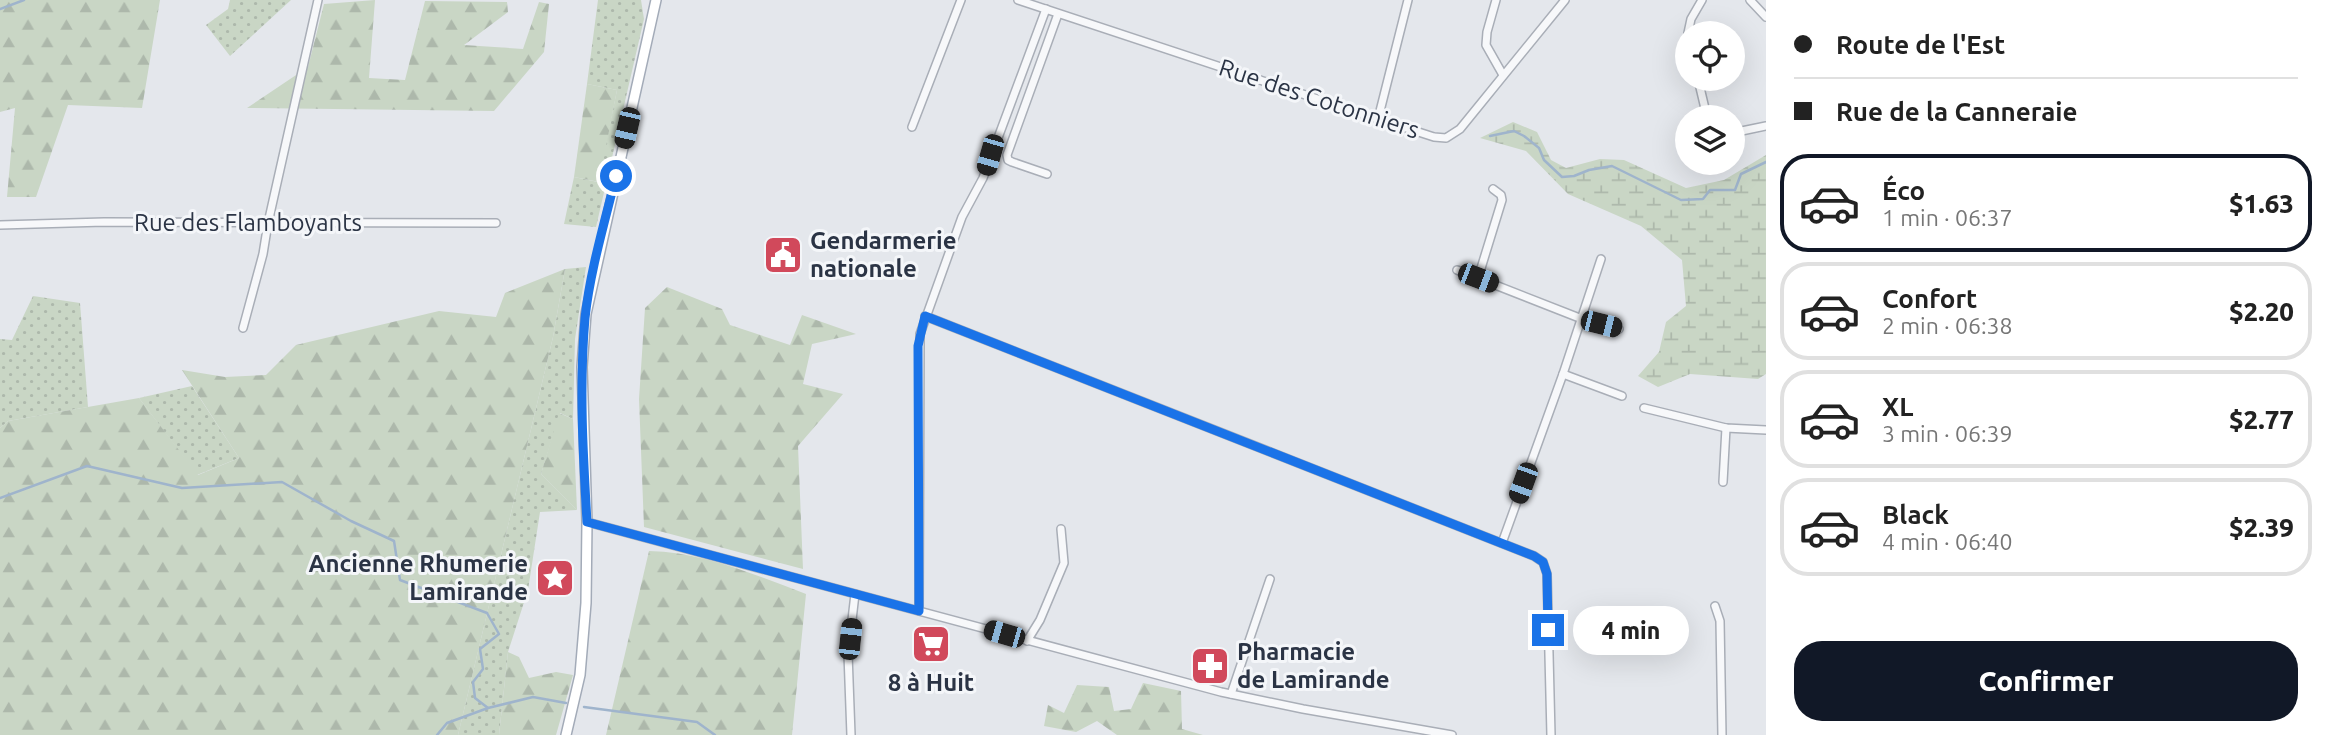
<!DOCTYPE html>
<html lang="fr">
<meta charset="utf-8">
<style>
:root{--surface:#fff;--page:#f6f6f6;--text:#222;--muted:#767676;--line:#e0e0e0;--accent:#111827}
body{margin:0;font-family:Ubuntu,sans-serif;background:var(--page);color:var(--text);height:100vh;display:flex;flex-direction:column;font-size:26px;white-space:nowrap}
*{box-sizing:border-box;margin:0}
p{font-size:23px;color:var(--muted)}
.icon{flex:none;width:38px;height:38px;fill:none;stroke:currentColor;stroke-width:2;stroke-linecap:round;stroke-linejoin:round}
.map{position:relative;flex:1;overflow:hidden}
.panel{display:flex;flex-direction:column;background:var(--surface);width:560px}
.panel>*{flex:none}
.banner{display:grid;align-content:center;height:154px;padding:0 28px;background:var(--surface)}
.controls{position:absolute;left:1675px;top:21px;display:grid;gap:14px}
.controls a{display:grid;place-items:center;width:70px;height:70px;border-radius:50%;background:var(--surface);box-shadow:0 7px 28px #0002;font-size:35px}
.end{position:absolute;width:32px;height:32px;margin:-16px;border:9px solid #1a73e8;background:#fff;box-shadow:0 0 0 4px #fff}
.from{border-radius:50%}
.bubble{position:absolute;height:49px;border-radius:24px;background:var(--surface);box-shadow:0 7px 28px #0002;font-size:23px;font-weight:800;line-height:49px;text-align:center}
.car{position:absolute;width:21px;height:42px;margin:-21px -10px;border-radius:9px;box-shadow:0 0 5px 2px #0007;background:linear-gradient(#222 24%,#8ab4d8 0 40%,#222 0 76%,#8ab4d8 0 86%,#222 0)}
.banner b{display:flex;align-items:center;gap:24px;height:66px;font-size:26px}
.banner b+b{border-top:2px solid var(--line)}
.banner i{width:18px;height:18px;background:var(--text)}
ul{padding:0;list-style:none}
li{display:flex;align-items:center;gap:21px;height:98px;margin:0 14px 10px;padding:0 14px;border:4px solid var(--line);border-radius:28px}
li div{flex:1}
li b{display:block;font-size:26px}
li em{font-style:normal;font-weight:800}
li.selected{border-color:var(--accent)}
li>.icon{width:63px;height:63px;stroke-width:1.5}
.cta{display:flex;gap:14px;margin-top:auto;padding:14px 28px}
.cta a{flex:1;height:80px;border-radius:28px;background:var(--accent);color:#fff;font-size:28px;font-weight:800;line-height:80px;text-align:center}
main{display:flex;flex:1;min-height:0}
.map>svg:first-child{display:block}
.grass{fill:url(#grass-dots)}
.forest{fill:url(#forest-firs)}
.wetland{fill:url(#wetland-marsh)}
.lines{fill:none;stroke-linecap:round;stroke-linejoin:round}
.stream{stroke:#9fb4cc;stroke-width:2.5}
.minor-casing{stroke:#a9aeb7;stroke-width:10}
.major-casing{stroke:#a3abb8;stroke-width:12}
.minor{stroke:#f7f8fa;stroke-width:7}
.major{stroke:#fff;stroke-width:9}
.route{stroke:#1a73e8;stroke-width:9}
.labels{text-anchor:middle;stroke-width:6;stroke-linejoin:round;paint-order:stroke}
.street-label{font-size:24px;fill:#2b3445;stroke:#f4f6f9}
.poi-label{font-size:24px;font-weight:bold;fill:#2b3445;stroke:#f4f6f9;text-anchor:start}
</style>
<main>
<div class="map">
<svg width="1766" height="735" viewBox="0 0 1766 735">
<defs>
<pattern id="grass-dots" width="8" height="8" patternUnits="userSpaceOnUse" patternTransform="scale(1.75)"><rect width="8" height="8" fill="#c9d6c5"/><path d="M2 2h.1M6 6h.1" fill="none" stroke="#adb8ab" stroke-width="1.8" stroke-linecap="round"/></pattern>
<pattern id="forest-firs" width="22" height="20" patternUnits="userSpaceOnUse" patternTransform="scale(1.75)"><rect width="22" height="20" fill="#c9d6c5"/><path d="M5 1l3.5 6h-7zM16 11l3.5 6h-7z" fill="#adb8ab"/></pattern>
<pattern id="wetland-marsh" width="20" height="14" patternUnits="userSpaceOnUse" patternTransform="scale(1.75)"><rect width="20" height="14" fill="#c9d6c5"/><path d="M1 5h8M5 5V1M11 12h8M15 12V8" fill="none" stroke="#adb8ab"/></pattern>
</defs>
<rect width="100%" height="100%" fill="#e4e7ec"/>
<g class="grass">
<polygon points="230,0 291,0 230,56 206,25 228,9"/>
<polygon points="598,0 641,0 644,19 596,227 564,224 574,177 598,182 617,90 587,84"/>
<polygon points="586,267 575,339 573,419 560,413 541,474 577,510 540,512 528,590 508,652 499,735 458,735 553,337 565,269"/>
<polygon points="33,296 80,303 88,407 8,421 0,428 0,339 12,340"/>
<polygon points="192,386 239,458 197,475 139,398"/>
</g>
<g class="forest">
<polygon points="0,0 160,0 142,108 68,105 36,197 7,197 15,108 0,112"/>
<polygon points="375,0 369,78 405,80 425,1 507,2 508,12 464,45 523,49 539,2 549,4 544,52 494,111 247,108 308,67 324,4"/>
<polygon points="587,84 617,90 599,182 574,177"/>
<polygon points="565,269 553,337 458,735 0,735 0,428 8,421 139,398 198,475 239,458 182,370 225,377 266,375 296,345 439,311 496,317 505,293"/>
<polygon points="667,287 722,309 730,325 790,345 802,315 856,334 812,344 803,384 843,394 798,446 803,569 644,527 639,399 645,308"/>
<polygon points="559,413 573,419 577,510 541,474"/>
<path d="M649 551C703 552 755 575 806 594L792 735H606Z"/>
<polygon points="508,652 519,657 529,678 556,672 573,675 556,735 499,735"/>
<polygon points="1143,683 1181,691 1182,729 1203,735 1117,735 1097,721 1076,732 1044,726 1048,705 1064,713 1077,685 1109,687 1114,711 1131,709"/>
</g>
<polygon class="wetland" points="1513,122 1537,132 1551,160 1566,168 1600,159 1624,160 1686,188 1724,180 1766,155 1766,374 1758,379 1690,374 1658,387 1638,376 1659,352 1666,322 1686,306 1682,260 1641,226 1568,194 1526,151 1480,138"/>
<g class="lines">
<g class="stream">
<polyline points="0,9 24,0"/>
<polyline points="1490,136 1514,131 1524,136 1539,148 1544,160 1562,177 1574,176 1589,170 1612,166 1681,200 1703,199 1710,190 1735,190 1741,174 1766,162"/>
<polyline points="0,498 87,466 182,488 282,482 351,521 394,541 400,580 487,613 499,634 480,649 483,669 473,682 475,698 488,708 533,697 566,703"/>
<polyline points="584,707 697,722 715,735"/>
<polyline points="437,735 447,723 488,708"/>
</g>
<defs>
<g id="minor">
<polyline points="1018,0 1378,119 1434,137 1446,138 1460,129 1565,0"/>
<polyline points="1496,0 1487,32 1486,45 1503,75"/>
<polyline points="1750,0 1766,17"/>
<polyline points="1688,33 1691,19 1702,0"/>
<polyline points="1698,79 1707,117"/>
<polyline points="1378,119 1408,0"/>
<polyline points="912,127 961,0"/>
<polyline points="1732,133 1766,126"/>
<polyline points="1718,163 1719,167"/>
<polyline points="1047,174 1012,162 1008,160 1007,155 1058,14"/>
<polyline points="0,225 104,222 496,223"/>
<polyline points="1457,270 1582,319 1619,329"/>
<polyline points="1478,278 1502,200 1501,195 1493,189"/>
<polyline points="925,316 1534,556 1543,562 1547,574 1551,735"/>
<polyline points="243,328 263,254 268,223 318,0"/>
<polyline points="1563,374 1622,396"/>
<polyline points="1644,408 1726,428 1766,430"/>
<polyline points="1723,482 1726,428"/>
<polyline points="587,522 1221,692 1303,709 1452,735"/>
<polyline points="1502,543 1563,374 1601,259"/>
<polyline points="1715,606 1720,621 1722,735"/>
<polyline points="919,611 920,334 962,217 983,178 1046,9"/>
<polyline points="1027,641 1040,620 1064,563 1061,529"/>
<polyline points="1231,694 1270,579"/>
<polyline points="851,735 848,654 855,594"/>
</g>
<polyline id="major" points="566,735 580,675 586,603 587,522 582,367 586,314 656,0"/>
</defs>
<use href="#minor" class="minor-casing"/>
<use href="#major" class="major-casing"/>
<use href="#minor" class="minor"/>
<use href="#major" class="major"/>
</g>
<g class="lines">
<path class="route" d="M616 176C605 221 590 271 585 318 579 386 583 454 587 522L919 611 918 346 925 316 1534 556 1543 562 1547 574 1548 630"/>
</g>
<defs>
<symbol id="civic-square" viewBox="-11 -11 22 22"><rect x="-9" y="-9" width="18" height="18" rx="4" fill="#d1495b" stroke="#f4f6f9"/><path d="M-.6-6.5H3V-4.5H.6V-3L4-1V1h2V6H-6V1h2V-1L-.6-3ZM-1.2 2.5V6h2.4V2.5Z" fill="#fff"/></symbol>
<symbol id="sight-square" viewBox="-11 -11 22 22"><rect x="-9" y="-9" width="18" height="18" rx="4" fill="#d1495b" stroke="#f4f6f9"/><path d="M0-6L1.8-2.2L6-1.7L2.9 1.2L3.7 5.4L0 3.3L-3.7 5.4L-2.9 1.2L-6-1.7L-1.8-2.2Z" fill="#fff"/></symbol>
<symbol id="supermarket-square" viewBox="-11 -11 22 22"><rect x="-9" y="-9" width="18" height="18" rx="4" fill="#d1495b" stroke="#f4f6f9"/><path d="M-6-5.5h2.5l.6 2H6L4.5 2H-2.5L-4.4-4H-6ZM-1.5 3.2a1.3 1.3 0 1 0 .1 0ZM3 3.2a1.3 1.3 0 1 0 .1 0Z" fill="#fff"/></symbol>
<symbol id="pharmacy-square" viewBox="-11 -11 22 22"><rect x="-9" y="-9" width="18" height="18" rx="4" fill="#d1495b" stroke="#f4f6f9"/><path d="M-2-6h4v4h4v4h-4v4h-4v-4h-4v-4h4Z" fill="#fff"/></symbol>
</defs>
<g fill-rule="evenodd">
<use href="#civic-square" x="761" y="233" width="44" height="44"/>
<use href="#sight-square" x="533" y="556" width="44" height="44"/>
<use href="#supermarket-square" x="909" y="622" width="44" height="44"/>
<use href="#pharmacy-square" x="1188" y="644" width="44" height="44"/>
</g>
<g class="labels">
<g class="street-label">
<text transform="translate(1319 99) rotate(18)" y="8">Rue des Cotonniers</text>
<text x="248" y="231">Rue des Flamboyants</text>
</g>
<g class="poi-label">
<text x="810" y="249">Gendarmerie<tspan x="810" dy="28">nationale</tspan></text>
<text x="528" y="572" text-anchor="end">Ancienne Rhumerie<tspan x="528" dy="28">Lamirande</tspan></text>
<text x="1237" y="660">Pharmacie<tspan x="1237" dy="28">de Lamirande</tspan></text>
<text x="931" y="691" text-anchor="middle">8 à Huit</text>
</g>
</g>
</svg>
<div class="controls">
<a><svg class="icon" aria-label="locate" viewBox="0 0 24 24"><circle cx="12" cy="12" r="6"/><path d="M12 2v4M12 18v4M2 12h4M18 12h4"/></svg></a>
<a><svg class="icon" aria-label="layers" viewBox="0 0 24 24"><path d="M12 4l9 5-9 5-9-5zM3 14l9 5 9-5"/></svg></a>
</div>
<i class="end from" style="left:616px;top:176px"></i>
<i class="end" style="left:1548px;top:630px"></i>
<div class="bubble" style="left:1573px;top:606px;width:116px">4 min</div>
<i class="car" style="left:627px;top:128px;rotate:193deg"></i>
<i class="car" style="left:990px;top:155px;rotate:196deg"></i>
<i class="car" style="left:1478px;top:278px;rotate:111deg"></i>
<i class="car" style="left:1601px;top:324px;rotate:104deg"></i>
<i class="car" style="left:1523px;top:483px;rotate:200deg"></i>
<i class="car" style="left:1004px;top:634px;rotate:286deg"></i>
<i class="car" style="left:850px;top:639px;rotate:6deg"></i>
</div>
<section class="panel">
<div class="banner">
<b><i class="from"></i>Route de l'Est</b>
<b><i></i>Rue de la Canneraie</b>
</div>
<ul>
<li class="selected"><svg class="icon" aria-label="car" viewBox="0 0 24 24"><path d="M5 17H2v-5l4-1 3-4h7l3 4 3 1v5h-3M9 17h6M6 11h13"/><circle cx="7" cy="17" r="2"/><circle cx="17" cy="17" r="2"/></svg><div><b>Éco</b><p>1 min · 06:37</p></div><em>$1.63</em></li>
<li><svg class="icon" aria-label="car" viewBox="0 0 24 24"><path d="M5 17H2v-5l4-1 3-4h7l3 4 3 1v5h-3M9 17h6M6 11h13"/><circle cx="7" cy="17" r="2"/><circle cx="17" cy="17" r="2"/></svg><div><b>Confort</b><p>2 min · 06:38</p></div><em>$2.20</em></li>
<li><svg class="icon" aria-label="car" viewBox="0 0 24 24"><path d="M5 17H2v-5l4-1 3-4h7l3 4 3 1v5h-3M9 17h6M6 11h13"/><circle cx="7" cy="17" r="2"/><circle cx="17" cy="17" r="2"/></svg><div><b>XL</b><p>3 min · 06:39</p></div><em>$2.77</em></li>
<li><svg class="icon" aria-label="car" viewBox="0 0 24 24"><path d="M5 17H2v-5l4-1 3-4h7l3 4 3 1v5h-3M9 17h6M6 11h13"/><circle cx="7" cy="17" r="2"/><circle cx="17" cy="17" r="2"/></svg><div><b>Black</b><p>4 min · 06:40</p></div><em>$2.39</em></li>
</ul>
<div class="cta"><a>Confirmer</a></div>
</section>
</main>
